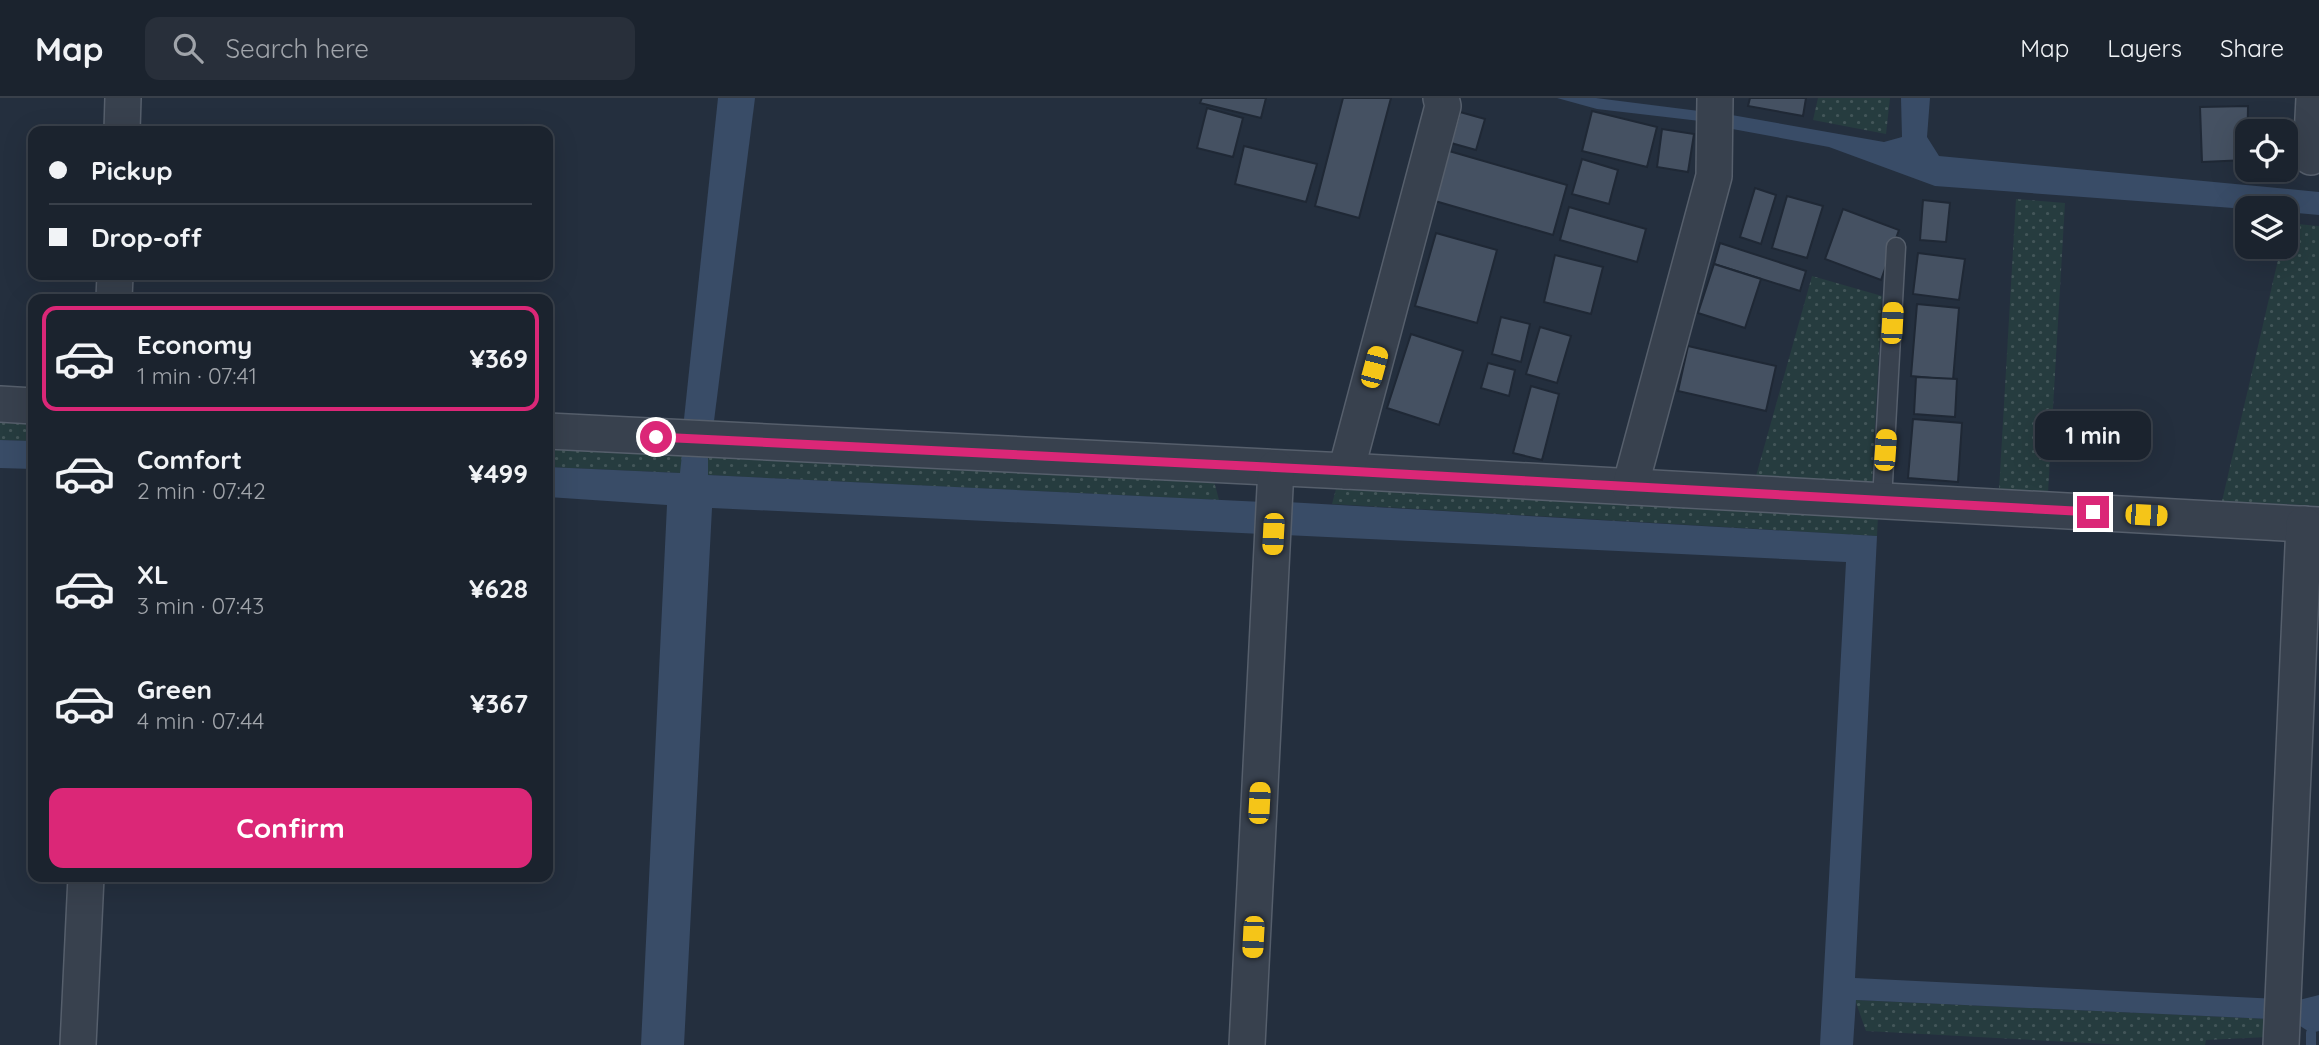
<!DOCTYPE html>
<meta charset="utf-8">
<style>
:root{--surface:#1b232e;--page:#282f3a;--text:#f1f3f6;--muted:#a0a4aa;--line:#39404a;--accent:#db2777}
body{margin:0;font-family:Quicksand,sans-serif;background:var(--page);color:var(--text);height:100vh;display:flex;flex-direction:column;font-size:26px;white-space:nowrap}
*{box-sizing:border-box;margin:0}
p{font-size:23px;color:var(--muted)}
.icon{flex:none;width:38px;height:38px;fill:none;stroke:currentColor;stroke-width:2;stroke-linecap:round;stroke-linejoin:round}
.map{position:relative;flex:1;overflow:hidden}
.side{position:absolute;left:28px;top:196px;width:525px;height:588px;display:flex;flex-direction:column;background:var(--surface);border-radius:14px;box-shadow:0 7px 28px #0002,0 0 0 2px var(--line)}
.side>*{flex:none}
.hud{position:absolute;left:28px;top:28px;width:525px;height:154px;border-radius:14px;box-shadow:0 7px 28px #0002,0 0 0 2px var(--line);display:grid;align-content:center;height:154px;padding:0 21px;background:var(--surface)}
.fabs{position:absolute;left:2235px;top:21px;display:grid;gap:14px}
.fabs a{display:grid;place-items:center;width:63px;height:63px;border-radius:14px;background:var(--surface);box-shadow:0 7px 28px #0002,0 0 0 2px var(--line);font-size:35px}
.end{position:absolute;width:32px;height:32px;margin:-16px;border:9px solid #db2777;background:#fff;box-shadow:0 0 0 4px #fff}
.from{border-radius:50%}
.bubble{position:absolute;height:49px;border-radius:14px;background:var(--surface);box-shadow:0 7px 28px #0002,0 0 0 2px var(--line);font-size:23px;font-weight:700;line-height:49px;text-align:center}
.car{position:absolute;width:21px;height:42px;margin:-21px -10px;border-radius:9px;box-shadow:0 0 5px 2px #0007;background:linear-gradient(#f5c518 24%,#345 0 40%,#f5c518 0 76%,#345 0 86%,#f5c518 0)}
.hud b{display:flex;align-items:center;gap:24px;height:66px;font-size:26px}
.hud b+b{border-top:2px solid var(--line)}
.hud i{width:18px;height:18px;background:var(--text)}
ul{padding:12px 0 0;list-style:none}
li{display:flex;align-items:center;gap:21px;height:105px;margin:0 14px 10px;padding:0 7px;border:4px solid transparent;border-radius:14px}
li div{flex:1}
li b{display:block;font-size:26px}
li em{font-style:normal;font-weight:700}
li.active{border-color:var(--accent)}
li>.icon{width:63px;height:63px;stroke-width:1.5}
.button{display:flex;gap:14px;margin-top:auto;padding:14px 21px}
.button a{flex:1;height:80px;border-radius:14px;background:var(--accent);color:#fff;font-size:28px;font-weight:700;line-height:80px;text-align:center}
header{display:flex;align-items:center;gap:42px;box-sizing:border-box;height:98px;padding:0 35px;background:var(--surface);border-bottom:2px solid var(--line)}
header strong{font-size:33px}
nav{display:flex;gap:38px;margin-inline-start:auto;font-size:24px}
.search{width:490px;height:63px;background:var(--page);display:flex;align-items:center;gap:18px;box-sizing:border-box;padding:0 24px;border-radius:14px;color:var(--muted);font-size:26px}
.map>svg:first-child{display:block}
.green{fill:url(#green-dots)}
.water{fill:#394c67}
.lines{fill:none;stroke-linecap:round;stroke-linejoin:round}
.stream{stroke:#394c67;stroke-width:10}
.building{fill:#455162;stroke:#1f2835;stroke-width:2}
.service-casing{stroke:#565f6c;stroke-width:21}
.minor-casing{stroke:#565f6c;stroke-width:38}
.service{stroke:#38414e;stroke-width:18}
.minor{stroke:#38414e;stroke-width:35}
.route{stroke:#db2777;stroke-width:9}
</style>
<header>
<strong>Map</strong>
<div class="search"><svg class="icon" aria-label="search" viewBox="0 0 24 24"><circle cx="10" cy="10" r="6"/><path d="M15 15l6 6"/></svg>Search here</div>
<nav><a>Map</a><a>Layers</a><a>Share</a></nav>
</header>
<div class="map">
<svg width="2319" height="947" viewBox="0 0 2319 947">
<defs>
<pattern id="green-dots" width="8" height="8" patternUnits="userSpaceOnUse" patternTransform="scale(1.75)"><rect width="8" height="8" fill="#263c3f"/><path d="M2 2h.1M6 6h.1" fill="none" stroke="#435659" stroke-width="1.8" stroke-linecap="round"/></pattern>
</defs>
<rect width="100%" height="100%" fill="#242f3e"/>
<g class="green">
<polygon points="1818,0 1890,0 1886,36 1813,22"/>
<polygon points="2016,101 2065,105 2048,395 1999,392"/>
<polygon points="2286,125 2319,128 2319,408 2222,403 2281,149 2286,149"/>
<polygon points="1812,178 1882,198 1872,385 1756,378"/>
<polygon points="0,322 33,323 33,343 0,342"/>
<polygon points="548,349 682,356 681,375 548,369"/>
<polygon points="708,357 1214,383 1219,402 707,377"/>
<polygon points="1336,391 1878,418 1877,438 1332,406"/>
<polygon points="1855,902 2270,921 2268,939 2206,942 2205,947 2125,947 1866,933"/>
</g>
<g class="water">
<polygon points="718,0 755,0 714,323 684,321"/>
<polygon points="1557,0 1596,0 1699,13 1700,23 1597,11"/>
<polygon points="1901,0 1930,0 1927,39 1939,58 2319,94 2319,117 2286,114 2286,110 2247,111 1935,88 1829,49 1727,30 1726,16 1884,44 1902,39"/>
<polygon points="0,342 33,343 33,371 0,370"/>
<polygon points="682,356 708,357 708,377 1263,404 1262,436 712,410 684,947 641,947 667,407 548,399 548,369 680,375"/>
<polygon points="1287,404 1877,438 1855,880 2299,902 2319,897 2319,933 2311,935 2294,924 2270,921 1856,902 1853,947 1820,947 1846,464 1285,437"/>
</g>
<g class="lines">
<polyline class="stream" points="2311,947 2311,935"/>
</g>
<g class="building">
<polygon points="1202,0 1266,0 1261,20 1200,5"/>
<polygon points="1343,0 1391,0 1359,120 1315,108"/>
<polygon points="1750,0 1806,0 1803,18 1748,8"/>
<polygon points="2248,8 2247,62 2202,64 2200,9"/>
<polygon points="1207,10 1243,20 1233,59 1197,50"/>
<polygon points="1592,13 1657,29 1647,69 1582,53"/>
<polygon points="1460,14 1485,21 1476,52 1451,45"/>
<polygon points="1662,31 1694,36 1688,74 1657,69"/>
<polygon points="1244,48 1317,66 1306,104 1235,86"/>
<polygon points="1449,53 1567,87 1553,137 1435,103"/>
<polygon points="1582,61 1618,72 1609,106 1572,96"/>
<polygon points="1755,90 1776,97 1761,146 1740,139"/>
<polygon points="1787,98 1823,108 1807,160 1772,150"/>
<polygon points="1923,102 1950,105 1946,144 1920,142"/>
<polygon points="1569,109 1646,131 1637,164 1560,142"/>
<polygon points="1843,111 1899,132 1881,182 1825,161"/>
<polygon points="1436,135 1497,152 1477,225 1415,208"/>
<polygon points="1720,145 1806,173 1800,193 1714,166"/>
<polygon points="1918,155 1965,161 1959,202 1913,196"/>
<polygon points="1555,157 1603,169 1591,216 1544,204"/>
<polygon points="1714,166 1761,181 1745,230 1698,215"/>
<polygon points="1917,206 1959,210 1953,282 1911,278"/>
<polygon points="1501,219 1530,226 1521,264 1492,256"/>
<polygon points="1540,229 1571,238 1557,285 1526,276"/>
<polygon points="1411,236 1463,253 1439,327 1387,310"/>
<polygon points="1688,248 1776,268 1766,313 1678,293"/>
<polygon points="1488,265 1515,272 1509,298 1481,290"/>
<polygon points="1916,279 1957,281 1955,319 1914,316"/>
<polygon points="1531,288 1559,296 1542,362 1513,355"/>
<polygon points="1913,321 1962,325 1958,384 1908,380"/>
</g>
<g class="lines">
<defs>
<polyline id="service" points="1882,402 1896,149"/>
<g id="minor">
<polyline points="122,33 123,0"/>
<polyline points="2311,59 2314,0"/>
<polyline points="114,201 115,177"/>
<polyline points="0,306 33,308"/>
<polyline points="548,333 1346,373 2319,427"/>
<polyline points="1346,373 1443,8 1441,0"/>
<polyline points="1630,389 1714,78 1715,0"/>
<polyline points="78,947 86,779"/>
<polyline points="1247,947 1276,370"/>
<polyline points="2281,947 2304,426"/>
</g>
</defs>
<use href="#service" class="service-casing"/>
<use href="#minor" class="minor-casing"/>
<use href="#service" class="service"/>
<use href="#minor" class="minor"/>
</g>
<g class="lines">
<polyline class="route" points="656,339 1346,373 2093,414"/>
</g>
</svg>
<div class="fabs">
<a><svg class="icon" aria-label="locate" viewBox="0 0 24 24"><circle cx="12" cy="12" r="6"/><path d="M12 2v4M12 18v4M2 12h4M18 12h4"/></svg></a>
<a><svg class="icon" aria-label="layers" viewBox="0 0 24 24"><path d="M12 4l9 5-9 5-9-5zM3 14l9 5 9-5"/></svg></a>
</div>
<i class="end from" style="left:656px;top:339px"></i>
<i class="end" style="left:2093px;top:414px"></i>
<div class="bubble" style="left:2035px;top:313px;width:116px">1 min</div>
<i class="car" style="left:1892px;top:225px;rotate:3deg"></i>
<i class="car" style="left:1374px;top:269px;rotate:15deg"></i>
<i class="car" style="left:1885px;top:352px;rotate:4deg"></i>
<i class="car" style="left:2146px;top:417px;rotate:93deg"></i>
<i class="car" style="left:1273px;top:436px;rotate:183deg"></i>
<i class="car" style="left:1259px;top:705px;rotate:3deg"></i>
<i class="car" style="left:1253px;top:839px;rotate:183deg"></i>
<div class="hud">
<b><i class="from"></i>Pickup</b>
<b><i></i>Drop-off</b>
</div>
<section class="side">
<ul>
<li class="active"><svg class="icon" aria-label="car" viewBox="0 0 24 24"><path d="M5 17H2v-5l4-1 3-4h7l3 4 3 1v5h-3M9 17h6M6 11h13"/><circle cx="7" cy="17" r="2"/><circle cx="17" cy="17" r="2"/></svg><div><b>Economy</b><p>1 min · 07:41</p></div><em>¥369</em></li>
<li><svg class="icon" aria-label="car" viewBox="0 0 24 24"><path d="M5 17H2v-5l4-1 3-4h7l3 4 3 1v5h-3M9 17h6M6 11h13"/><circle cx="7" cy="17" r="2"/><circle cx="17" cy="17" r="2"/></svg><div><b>Comfort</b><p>2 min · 07:42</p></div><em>¥499</em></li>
<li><svg class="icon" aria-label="car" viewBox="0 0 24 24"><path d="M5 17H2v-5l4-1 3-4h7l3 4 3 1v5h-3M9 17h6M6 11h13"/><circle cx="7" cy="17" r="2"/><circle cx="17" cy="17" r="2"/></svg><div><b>XL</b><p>3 min · 07:43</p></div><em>¥628</em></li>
<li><svg class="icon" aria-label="car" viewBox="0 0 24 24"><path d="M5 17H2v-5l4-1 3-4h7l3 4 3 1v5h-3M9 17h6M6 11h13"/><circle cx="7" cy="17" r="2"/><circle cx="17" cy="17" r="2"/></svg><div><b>Green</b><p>4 min · 07:44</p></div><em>¥367</em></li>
</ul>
<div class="button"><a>Confirm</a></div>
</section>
</div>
